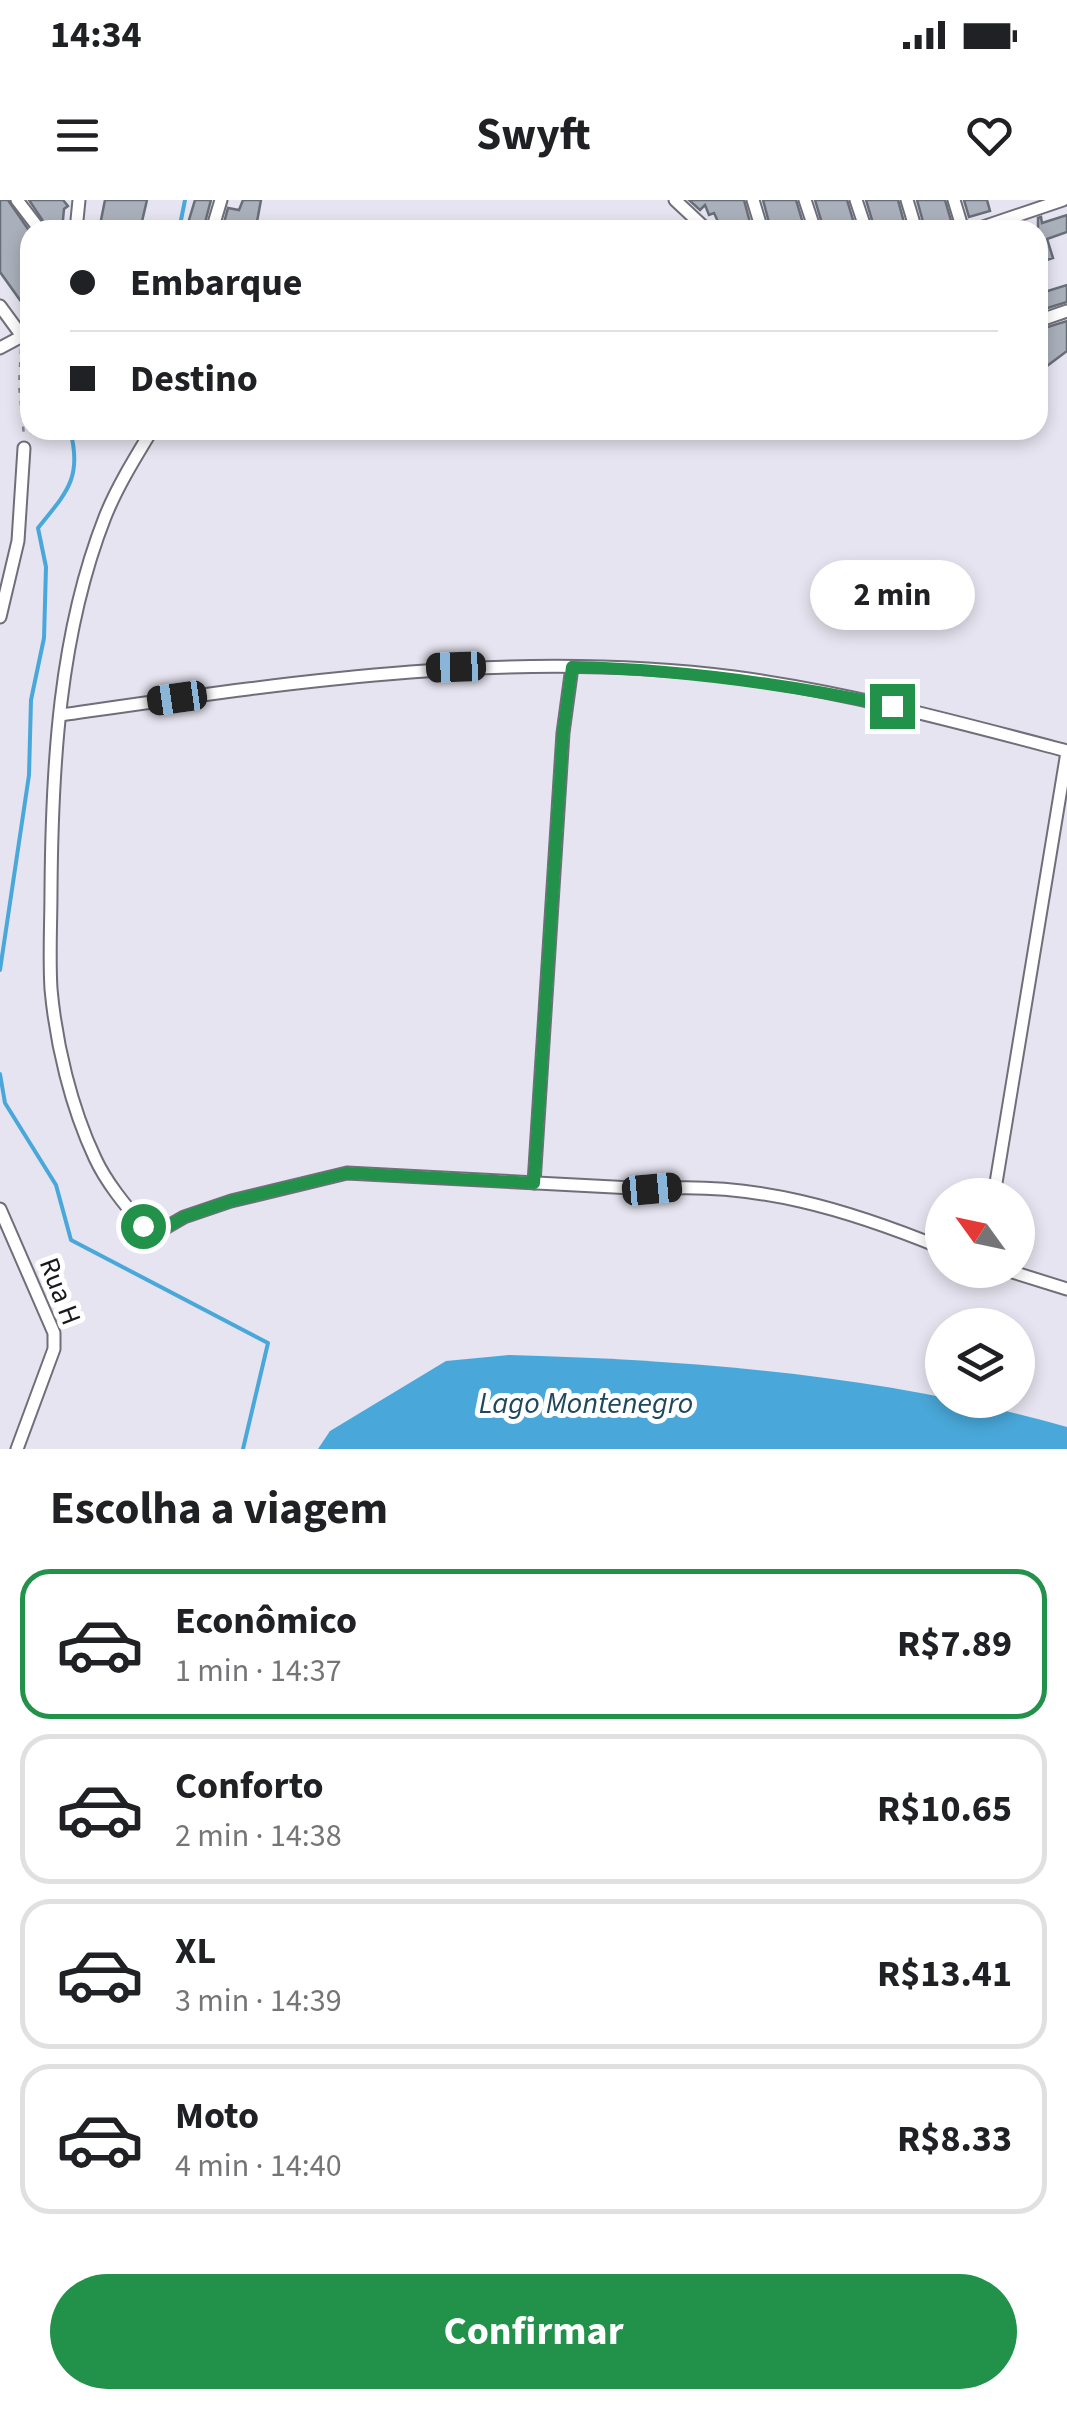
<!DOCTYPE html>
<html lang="pt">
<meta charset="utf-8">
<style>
:root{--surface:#fff;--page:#f6f6f6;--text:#202124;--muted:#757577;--line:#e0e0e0;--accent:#22914a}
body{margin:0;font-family:"Source Sans 3",sans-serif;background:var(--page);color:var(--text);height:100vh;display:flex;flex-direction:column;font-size:38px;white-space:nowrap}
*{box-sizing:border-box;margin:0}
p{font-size:32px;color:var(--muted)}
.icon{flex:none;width:55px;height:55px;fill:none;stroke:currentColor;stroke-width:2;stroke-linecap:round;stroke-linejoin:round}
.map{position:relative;height:1249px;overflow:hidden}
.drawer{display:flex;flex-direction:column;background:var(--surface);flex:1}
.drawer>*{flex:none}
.hud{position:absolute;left:20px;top:20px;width:1028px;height:220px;border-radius:30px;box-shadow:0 5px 15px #0003;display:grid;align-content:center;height:220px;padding:0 50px;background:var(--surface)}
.needle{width:65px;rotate:303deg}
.tools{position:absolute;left:925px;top:978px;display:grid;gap:20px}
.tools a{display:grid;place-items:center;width:110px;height:110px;border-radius:50%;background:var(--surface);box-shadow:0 5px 15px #0003;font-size:50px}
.end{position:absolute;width:45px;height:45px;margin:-22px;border:12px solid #22914a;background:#fff;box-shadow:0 0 0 5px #fff}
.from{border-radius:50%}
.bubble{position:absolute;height:70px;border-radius:35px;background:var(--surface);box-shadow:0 5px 15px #0003;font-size:32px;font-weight:700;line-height:70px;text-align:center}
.car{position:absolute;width:30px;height:60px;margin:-30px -15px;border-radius:12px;box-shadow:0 0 8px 2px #0007;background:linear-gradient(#222 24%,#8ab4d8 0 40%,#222 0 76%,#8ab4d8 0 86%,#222 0)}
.hud b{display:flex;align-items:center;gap:35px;height:95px;font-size:38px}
.hud b+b{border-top:2px solid var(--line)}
.hud i{width:25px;height:25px;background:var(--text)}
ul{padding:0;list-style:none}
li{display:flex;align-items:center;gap:30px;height:150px;margin:0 20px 15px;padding:0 30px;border:5px solid var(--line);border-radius:30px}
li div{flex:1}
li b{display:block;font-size:38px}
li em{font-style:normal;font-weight:700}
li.selected{border-color:var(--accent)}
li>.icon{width:90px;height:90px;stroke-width:1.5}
h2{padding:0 50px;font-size:45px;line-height:120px}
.action{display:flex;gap:20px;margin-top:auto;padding:20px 50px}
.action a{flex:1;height:115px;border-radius:60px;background:var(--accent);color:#fff;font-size:40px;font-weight:700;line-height:115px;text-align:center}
.status{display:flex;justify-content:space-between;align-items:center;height:70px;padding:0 50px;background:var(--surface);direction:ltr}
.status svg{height:28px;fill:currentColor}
header{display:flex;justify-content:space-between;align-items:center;height:130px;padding:0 50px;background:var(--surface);font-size:45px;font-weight:700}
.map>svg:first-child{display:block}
.water{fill:#49a8d9}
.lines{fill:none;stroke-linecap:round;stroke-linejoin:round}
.stream{stroke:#49a8d9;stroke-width:4}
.building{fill:#aab0bb;stroke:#686e78;stroke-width:2.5}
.street-casing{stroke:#6f6e79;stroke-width:15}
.path{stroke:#898891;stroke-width:2.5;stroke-dasharray:5 8;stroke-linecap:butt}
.street{stroke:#fff;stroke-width:11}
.route{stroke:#22914a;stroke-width:12}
.labels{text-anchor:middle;stroke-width:10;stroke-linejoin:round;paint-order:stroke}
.street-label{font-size:28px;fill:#19191d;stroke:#fff}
.water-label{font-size:30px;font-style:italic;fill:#20485d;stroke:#fff}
</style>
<div class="status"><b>14:34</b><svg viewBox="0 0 49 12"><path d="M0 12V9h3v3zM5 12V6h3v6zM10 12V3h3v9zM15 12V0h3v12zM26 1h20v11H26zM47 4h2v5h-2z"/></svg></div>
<header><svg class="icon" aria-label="menu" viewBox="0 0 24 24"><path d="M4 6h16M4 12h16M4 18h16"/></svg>Swyft<svg class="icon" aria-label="heart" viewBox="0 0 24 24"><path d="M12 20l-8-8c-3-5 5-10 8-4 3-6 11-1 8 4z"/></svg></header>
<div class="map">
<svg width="1067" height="1249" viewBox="0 0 1067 1249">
<rect width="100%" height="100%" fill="#e5e4f0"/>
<path class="water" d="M509 1155C696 1160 889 1176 1067 1227V1249H318L330 1231 446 1161Z"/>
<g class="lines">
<g class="stream">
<polyline points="179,30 185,0"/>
<path d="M0 770 29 575 31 500 44 438 46 367 38 328C66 293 83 278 70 230"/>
<polyline points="0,874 5,903 56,985 71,1040 268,1143 243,1249"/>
</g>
</g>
<g class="building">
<polygon points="0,0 8,0 30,32 30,114 0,72"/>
<polygon points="29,0 63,0 68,6 64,9 62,30 49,30"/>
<polygon points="105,0 147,0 140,30 99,30"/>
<polygon points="195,0 211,0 203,30 186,30"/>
<polygon points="243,0 261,0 256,27 222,30 228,8 239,10"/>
<polygon points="689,0 744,0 752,30 722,30 714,13 709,15 705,5 700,10"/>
<polygon points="763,0 796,0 805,30 771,30"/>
<polygon points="815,0 847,0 856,30 824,30"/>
<polygon points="866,0 898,0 906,30 875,30"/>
<polygon points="917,0 945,0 952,24 934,30 931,26 925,29"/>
<polygon points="964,0 987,0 990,11 969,17"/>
<polygon points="1067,15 1067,32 1047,39 1053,58 1038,63 1038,18 1041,17 1042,23"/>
<polygon points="1067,85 1067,102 1038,111 1038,94"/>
<polygon points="1067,121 1067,151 1047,166 1041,151 1038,152 1038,130"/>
</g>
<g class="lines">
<defs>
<g id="street">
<polyline points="17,0 40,30"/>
<polyline points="675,0 707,30"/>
<polyline points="753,0 762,30"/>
<polyline points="805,0 815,30"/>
<polyline points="856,0 866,30"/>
<polyline points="907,0 916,30"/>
<polyline points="954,0 963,30"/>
<polyline points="76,30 79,0"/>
<polyline points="212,30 221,0"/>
<polyline points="974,30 1063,0"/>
<polyline points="0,106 22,136"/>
<polyline points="1038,121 1067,111"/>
<polyline points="0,148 30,132"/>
<path d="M152 230C135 258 117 287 105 317 59 434 52 566 51 690 51 723 49 757 51 789 56 844 71 907 95 958 106 982 125 1005 143 1026L165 1028 184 1017 231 1001 347 973 652 989C755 981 849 1010 942 1048"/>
<polyline points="0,417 18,341 24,248"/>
<path d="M61 515C284 483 508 448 734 477 847 492 957 522 1067 551"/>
<polyline points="534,983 563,533 572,467"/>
<polyline points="994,995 1067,552"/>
<polyline points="0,1009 54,1133 54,1149 17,1249"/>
<polyline points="1006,1070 1067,1089"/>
</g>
</defs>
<use href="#street" class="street-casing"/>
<polyline class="path" points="21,149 19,185 24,236"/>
<use href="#street" class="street"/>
</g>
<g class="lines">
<path class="route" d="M143 1026 165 1028 184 1017 231 1001 347 973 534 983 563 533 572 467C681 469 785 484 892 506"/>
</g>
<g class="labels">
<g class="street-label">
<text transform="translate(61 1091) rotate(69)" y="10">Rua H</text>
</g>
<g class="water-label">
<text x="586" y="1213">Lago Montenegro</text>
</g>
</g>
</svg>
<div class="tools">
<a><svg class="needle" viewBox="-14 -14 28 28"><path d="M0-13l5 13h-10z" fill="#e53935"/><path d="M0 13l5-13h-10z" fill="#757577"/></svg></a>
<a><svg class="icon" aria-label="layers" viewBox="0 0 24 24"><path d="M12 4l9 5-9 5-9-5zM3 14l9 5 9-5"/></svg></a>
</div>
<i class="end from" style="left:143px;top:1026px"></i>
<i class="end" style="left:892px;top:506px"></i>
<div class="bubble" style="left:810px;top:360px;width:165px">2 min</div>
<i class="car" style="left:456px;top:467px;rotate:268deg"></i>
<i class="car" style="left:177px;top:498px;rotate:262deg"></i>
<i class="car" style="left:652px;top:989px;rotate:85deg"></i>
<div class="hud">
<b><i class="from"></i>Embarque</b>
<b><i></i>Destino</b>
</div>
</div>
<section class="drawer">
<h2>Escolha a viagem</h2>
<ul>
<li class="selected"><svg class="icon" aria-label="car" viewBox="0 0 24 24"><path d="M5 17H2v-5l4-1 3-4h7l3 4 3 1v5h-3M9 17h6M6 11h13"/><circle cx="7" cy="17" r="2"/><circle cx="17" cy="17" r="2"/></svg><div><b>Econômico</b><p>1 min · 14:37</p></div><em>R$7.89</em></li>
<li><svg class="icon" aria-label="car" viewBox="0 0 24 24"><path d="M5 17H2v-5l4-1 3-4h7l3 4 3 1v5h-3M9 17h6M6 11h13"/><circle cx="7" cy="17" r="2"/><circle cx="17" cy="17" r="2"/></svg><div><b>Conforto</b><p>2 min · 14:38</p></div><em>R$10.65</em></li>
<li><svg class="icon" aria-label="car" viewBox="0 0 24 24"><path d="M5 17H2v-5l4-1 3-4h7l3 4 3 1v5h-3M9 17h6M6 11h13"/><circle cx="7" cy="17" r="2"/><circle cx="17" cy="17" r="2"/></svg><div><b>XL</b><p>3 min · 14:39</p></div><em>R$13.41</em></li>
<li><svg class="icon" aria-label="car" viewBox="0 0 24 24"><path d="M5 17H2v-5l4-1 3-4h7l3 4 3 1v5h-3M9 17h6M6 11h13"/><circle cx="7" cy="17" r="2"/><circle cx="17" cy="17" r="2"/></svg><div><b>Moto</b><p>4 min · 14:40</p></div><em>R$8.33</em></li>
</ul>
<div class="action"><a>Confirmar</a></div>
</section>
